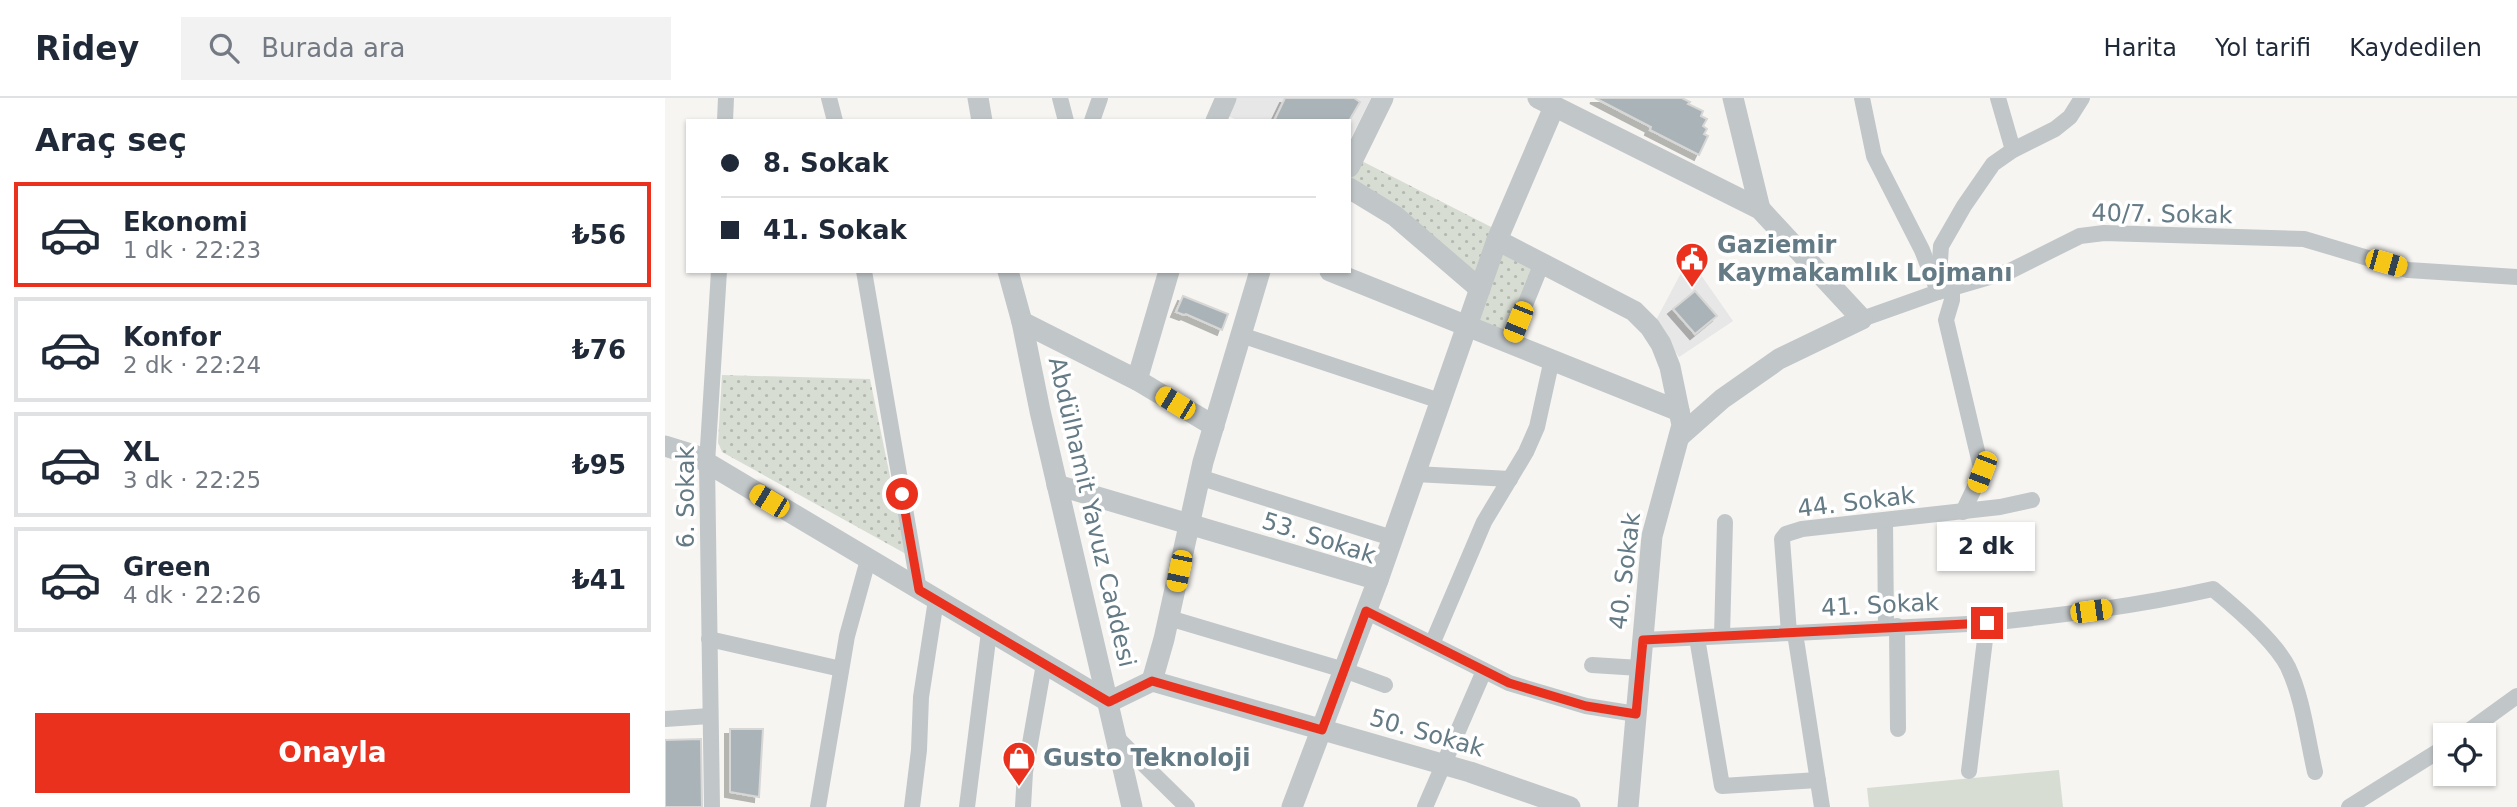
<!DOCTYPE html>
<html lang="tr">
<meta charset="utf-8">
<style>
:root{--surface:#fff;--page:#f2f2f3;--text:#1f2937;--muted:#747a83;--line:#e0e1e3;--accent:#ea311e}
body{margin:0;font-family:"DejaVu Sans",sans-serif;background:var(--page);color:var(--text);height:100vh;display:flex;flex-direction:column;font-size:26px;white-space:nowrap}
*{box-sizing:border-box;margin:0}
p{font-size:23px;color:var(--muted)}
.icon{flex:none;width:38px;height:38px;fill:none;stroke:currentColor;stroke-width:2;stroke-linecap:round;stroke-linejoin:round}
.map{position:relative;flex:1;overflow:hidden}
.sheet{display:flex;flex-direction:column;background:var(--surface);width:665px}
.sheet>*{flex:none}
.banner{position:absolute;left:21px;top:21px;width:665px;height:154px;border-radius:0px;box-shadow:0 2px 5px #0004;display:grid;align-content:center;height:154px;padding:0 35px;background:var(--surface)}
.buttons{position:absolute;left:1768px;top:625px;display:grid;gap:14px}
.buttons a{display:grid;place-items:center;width:63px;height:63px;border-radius:0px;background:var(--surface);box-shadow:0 2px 5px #0004;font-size:35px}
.end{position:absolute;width:32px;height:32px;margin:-16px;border:9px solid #ea311e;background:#fff;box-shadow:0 0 0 4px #fff}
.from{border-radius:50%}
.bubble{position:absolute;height:49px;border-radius:0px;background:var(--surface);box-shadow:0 2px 5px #0004;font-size:23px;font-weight:800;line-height:49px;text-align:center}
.car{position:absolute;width:21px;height:42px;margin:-21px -10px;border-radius:9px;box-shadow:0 0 5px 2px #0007;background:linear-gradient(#f5c518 24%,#345 0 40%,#f5c518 0 76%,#345 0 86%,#f5c518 0)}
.banner b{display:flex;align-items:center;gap:24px;height:66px;font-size:26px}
.banner b+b{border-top:2px solid var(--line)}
.banner i{width:18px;height:18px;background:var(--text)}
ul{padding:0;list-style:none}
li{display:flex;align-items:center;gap:21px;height:105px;margin:0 14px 10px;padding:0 21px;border:4px solid var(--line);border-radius:0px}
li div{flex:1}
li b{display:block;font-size:26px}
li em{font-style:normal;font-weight:800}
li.selected{border-color:var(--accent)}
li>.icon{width:63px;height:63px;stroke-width:1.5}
h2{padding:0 35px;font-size:32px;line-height:84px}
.button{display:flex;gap:14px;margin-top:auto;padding:14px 35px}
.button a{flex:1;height:80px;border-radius:0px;background:var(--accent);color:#fff;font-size:28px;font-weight:800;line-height:80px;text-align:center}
header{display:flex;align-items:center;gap:42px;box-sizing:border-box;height:98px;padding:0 35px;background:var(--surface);border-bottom:2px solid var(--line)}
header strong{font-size:33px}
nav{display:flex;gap:38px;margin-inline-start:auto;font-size:24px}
.search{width:490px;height:63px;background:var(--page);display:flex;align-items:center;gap:18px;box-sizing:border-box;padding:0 24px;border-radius:0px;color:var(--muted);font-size:26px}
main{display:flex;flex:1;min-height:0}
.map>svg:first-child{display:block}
.built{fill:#e6e7e6}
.green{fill:url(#green-dots)}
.pitch{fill:#d8ddd3}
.building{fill:#aab4b8;stroke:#d7d7d5;stroke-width:2;filter:url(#shadow)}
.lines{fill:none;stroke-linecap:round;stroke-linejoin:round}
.minor{stroke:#c1c6c8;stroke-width:16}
.tertiary{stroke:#c1c6c8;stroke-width:21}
.route{stroke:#ea311e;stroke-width:9}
.labels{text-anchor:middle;stroke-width:7;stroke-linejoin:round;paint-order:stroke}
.street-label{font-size:24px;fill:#647a84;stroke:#fff}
.poi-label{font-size:24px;font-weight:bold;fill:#647a84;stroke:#fff;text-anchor:start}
</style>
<header>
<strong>Ridey</strong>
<div class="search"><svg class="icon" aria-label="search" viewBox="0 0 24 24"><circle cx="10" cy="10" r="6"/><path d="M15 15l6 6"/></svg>Burada ara</div>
<nav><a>Harita</a><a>Yol tarifi</a><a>Kaydedilen</a></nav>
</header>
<main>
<section class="sheet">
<h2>Araç seç</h2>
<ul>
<li class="selected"><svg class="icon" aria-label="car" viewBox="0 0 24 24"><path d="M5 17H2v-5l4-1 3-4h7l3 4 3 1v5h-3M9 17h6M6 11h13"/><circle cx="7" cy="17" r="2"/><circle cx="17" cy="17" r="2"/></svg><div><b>Ekonomi</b><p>1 dk · 22:23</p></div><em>₺56</em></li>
<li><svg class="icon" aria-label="car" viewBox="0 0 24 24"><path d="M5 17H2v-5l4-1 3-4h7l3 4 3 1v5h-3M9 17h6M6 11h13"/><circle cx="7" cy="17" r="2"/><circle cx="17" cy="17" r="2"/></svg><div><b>Konfor</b><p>2 dk · 22:24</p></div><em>₺76</em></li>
<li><svg class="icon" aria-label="car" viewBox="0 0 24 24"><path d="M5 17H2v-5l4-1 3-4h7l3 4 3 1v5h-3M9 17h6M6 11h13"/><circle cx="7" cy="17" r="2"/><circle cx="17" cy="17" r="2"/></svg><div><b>XL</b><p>3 dk · 22:25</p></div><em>₺95</em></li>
<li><svg class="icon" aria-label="car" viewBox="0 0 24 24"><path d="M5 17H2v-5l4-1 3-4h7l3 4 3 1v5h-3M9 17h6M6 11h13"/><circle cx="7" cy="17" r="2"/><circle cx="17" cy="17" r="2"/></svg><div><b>Green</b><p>4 dk · 22:26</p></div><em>₺41</em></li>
</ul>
<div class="button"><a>Onayla</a></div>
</section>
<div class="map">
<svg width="1852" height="709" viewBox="0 0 1852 709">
<defs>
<pattern id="green-dots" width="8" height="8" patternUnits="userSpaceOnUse" patternTransform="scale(1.75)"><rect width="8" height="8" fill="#d8ddd3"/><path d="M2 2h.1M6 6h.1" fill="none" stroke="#b3b8b1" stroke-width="1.8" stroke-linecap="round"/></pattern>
<filter id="shadow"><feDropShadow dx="-5" dy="5" stdDeviation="0" flood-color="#0004"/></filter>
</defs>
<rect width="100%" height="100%" fill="#f6f5f2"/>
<g class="built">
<polygon points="566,0 706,0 684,44 684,23 574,23 559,16"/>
<polygon points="1024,160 1068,223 1014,259 990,224"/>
</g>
<g class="green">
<polygon points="689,59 836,134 877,165 845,244 802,227 814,191 684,90 684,70"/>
<polygon points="57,277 205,281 241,456 57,354 53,344"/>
</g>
<polygon class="pitch" points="1394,672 1398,709 1204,709 1202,690"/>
<g class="building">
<polygon points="620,0 689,0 695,4 684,23 609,23"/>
<polygon points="930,0 1017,0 1025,4 1023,6 1038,13 1036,18 1042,21 1038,28 1042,31 1039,36 1043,38 1034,57 985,32 986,29"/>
<polygon points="1030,193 1052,218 1030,236 1008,211"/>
<polygon points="518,198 563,216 557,232 521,216 519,217 511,214"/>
<polygon points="65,631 98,631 94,699 65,694"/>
<polygon points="36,641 37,709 0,709 0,642"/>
</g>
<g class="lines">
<g class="minor">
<polyline points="164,0 170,23"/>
<polyline points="395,0 401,23"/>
<polyline points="1197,0 1209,58 1257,152 1271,188"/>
<polyline points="1333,0 1348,52"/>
<polyline points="60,23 61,0"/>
<polyline points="427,23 435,0"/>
<polyline points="199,173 254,492"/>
<polyline points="1287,190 1287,202 1281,222 1317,374 1298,414"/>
<polyline points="1273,194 1276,148 1299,108 1328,66 1348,52 1390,31 1405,19 1417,0"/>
<polyline points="1197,221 1273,194 1345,173 1415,138 1439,135 1639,141 1743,172 1852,179"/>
<polyline points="576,237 775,303"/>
<polyline points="845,244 877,165"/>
<polyline points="750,376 845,381"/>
<polyline points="534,379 727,440"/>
<polyline points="1220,422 1221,529"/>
<polyline points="701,513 844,585 921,608 971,616"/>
<polyline points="504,520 679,572 720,587"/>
<path d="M1322 525C1398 517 1473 508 1548 491 1570 509 1610 543 1623 569 1638 601 1642 639 1650 674"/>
<polyline points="1232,528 1233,631"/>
<polyline points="1124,535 1117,441 1121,436 1137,431 1335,409 1367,402"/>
<polyline points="1124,535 1130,535 1157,709"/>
<polyline points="1130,535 1322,525 1304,673"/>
<polyline points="1057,538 1060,424"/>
<polyline points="1032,540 1057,688 1153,682"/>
<polyline points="44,541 176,571"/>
<polyline points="978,542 1124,535"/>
<polyline points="767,546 819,424 861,354 872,329 887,261"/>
<polyline points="927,567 975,570"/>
<polyline points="0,621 45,618"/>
<polyline points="1798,637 1852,598"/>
<polyline points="452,640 522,709"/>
<polyline points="47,709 42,365 54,173"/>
<polyline points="153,709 182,538 203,462"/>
<polyline points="247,709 254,652 256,599 271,502"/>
<polyline points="302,709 324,534"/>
<polyline points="358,709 360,674 379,566"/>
<polyline points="760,709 819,573"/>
<polyline points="1684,709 1780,649"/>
</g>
<g class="tertiary">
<polyline points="313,0 317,23"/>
<polyline points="873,0 1095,111 1197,221 1114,261 1057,301 1014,339"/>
<polyline points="1068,0 1095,111"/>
<polyline points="889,9 832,142 969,213 985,229 996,246 1005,269 1017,327 987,438 963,709"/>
<polyline points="551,23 561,0"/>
<polyline points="684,69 718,0"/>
<polyline points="684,90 730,118 815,191"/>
<polyline points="343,173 357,224 375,313 467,709"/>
<polyline points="665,173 1014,313"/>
<polyline points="357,224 472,282 504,173"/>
<polyline points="472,282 549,328"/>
<polyline points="0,348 29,357 444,604 487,583 805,674 905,709"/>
<polyline points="392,387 713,482 627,709"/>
<polyline points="713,482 832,142"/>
<polyline points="487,583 499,541 538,364 595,173"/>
</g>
</g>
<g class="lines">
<polyline class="route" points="237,396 254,492 444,604 487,583 657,632 701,513 844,585 921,608 971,616 978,542 1322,525"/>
</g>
<defs>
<symbol id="civic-pin" viewBox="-11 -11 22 30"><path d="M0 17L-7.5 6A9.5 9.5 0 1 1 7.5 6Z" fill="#ea311e" stroke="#fff"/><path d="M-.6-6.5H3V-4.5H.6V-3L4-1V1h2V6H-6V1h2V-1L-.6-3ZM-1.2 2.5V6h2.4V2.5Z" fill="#fff"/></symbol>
<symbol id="shop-pin" viewBox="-11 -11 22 30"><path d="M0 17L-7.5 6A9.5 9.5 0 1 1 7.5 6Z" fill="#ea311e" stroke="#fff"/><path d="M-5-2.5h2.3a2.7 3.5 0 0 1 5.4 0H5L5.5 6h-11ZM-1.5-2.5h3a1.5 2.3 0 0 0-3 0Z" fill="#fff"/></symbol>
</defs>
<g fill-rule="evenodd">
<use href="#civic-pin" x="1008" y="142" width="38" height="52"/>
<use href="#shop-pin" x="335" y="641" width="38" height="52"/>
</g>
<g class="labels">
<g class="street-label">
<text transform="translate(1497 116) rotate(1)" y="8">40/7. Sokak</text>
<text transform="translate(21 399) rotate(-90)" y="8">6. Sokak</text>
<text transform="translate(1191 404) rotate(-7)" y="8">44. Sokak</text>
<text transform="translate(427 414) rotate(77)" y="8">Abdülhamit Yavuz Caddesi</text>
<text transform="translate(654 440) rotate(18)" y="8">53. Sokak</text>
<text transform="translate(960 473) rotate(-83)" y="8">40. Sokak</text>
<text transform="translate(1215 507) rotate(-3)" y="8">41. Sokak</text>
<text transform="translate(762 635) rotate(16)" y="8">50. Sokak</text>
</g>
<g class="poi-label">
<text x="1052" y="155">Gaziemir<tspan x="1052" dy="28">Kaymakamlık Lojmanı</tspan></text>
<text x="378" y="668">Gusto Teknoloji</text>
</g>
</g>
</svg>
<div class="buttons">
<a><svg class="icon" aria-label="locate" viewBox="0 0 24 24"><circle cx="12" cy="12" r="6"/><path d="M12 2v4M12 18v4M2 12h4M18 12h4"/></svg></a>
</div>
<i class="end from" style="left:237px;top:396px"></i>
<i class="end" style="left:1322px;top:525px"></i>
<div class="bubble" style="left:1272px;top:424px;width:98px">2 dk</div>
<i class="car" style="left:1721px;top:165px;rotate:106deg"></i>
<i class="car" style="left:853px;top:224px;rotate:202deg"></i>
<i class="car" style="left:510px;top:305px;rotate:301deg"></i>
<i class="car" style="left:1317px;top:374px;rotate:201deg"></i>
<i class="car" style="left:104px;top:403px;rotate:301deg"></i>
<i class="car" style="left:514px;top:473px;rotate:192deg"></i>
<i class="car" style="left:1426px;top:513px;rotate:82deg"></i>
<div class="banner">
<b><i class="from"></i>8. Sokak</b>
<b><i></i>41. Sokak</b>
</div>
</div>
</main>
